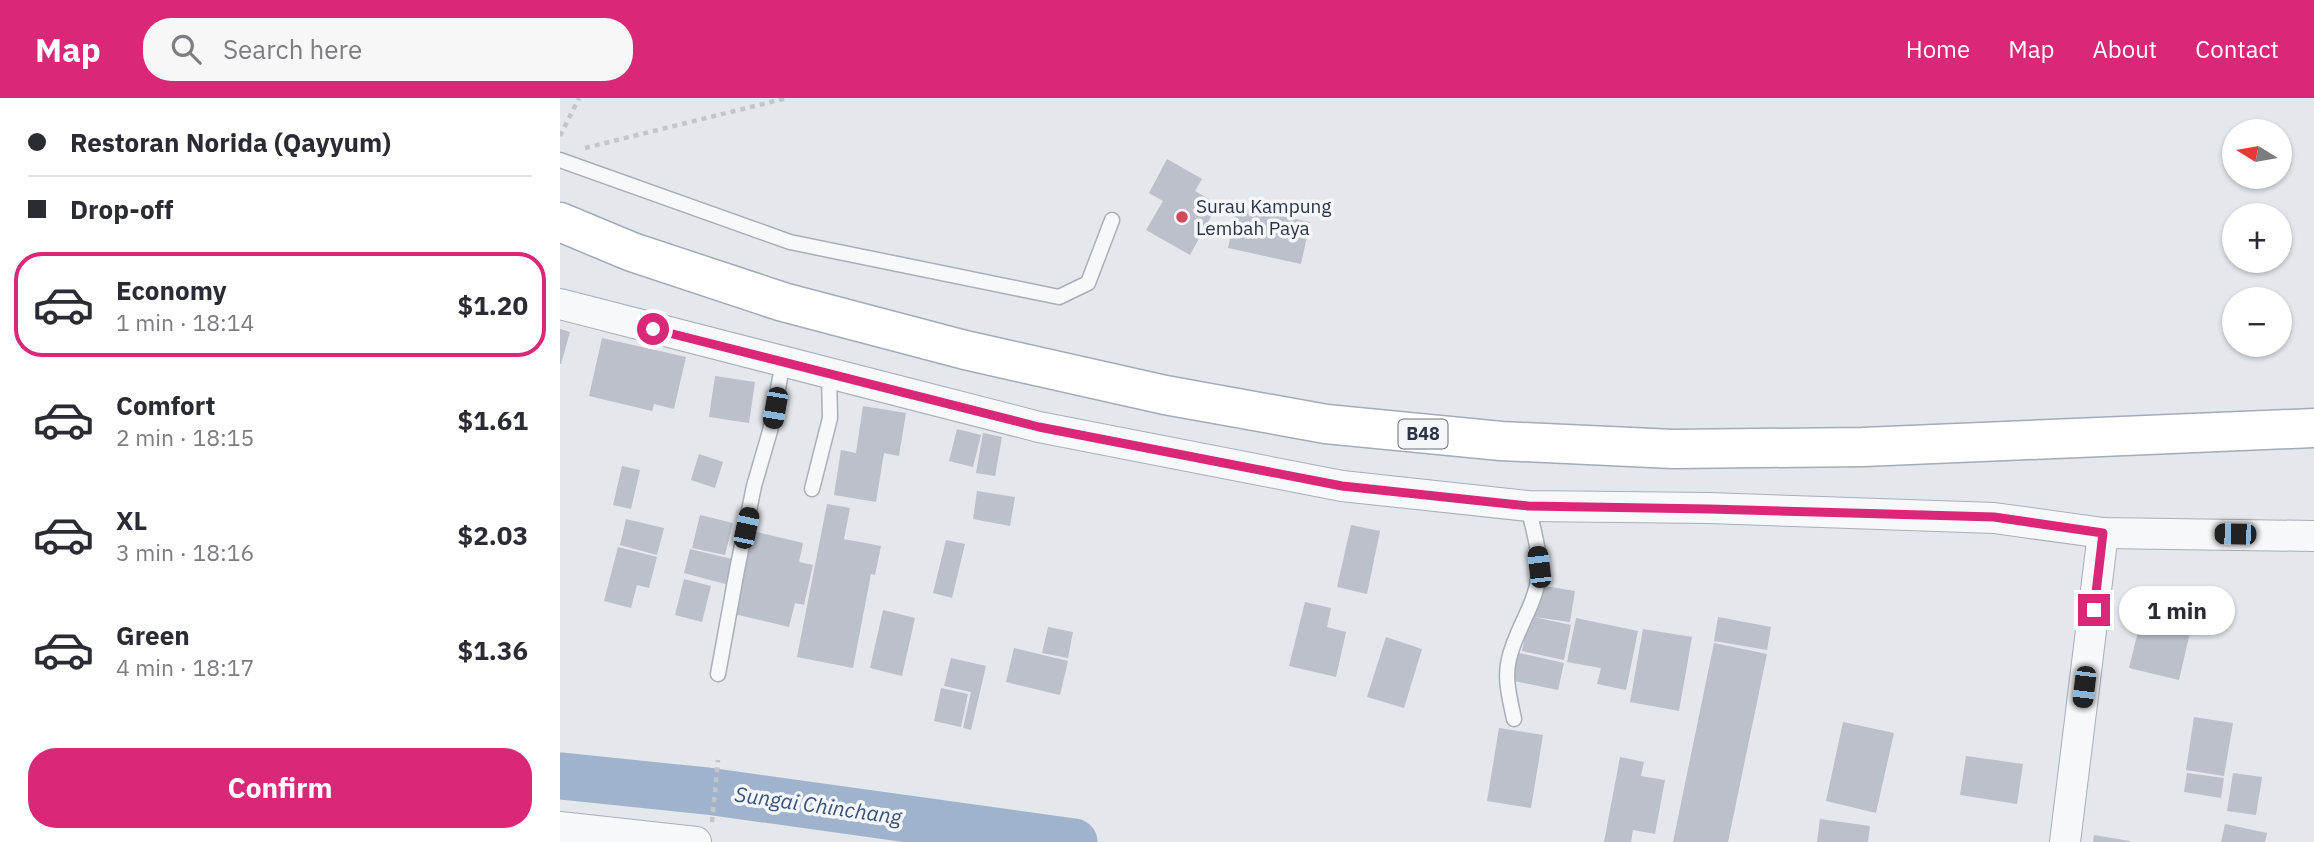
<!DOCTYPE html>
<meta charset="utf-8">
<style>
:root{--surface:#fff;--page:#f7f7f7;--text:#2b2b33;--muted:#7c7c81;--line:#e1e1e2;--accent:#db2777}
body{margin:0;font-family:"IBM Plex Sans",sans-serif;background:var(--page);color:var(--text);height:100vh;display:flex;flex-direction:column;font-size:26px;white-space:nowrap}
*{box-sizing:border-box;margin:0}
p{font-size:23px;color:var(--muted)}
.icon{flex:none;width:38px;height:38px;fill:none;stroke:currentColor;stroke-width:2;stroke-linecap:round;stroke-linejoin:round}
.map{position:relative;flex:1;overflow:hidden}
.sheet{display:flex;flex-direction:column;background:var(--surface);width:560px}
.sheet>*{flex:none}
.guide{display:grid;align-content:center;height:154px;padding:0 28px;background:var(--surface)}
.needle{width:46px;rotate:281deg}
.controls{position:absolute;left:1662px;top:21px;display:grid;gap:14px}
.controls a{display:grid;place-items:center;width:70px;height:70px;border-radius:50%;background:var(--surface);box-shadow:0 2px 5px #0004;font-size:35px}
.end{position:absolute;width:32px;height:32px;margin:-16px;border:9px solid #db2777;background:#fff;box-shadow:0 0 0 4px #fff}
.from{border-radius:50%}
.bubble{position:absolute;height:49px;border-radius:24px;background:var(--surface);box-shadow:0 2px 5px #0004;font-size:23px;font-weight:800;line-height:49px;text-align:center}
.car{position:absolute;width:21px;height:42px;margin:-21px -10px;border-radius:9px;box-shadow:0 0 5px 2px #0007;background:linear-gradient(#222 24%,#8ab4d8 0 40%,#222 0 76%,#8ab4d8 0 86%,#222 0)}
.guide b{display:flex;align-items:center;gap:24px;height:66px;font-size:26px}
.guide b+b{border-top:2px solid var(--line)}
.guide i{width:18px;height:18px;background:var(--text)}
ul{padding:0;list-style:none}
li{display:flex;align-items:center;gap:21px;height:105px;margin:0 14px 10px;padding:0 14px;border:4px solid transparent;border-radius:28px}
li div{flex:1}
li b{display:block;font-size:26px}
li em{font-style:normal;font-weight:800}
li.active{border-color:var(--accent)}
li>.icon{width:63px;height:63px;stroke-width:1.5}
.action{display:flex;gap:14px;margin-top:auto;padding:14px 28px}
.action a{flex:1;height:80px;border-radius:28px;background:var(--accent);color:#fff;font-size:28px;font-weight:800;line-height:80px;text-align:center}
header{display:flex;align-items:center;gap:42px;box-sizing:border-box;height:98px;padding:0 35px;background:var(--accent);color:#fff}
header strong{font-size:33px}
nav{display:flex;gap:38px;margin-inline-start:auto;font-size:24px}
.search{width:490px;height:63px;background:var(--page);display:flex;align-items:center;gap:18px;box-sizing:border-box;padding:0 24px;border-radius:28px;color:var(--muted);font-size:26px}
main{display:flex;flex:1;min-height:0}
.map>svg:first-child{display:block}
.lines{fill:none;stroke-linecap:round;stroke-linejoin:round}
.river{stroke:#9fb4cc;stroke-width:47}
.building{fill:#bbc0ca}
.service-casing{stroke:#a9aeb7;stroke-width:17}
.minor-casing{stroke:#a9aeb7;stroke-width:32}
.primary-casing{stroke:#a3abb8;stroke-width:41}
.path{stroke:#c2c5cb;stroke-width:4.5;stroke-dasharray:5 5;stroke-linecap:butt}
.service{stroke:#f7f8fa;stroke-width:14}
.minor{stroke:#f7f8fa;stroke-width:30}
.primary{stroke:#fff;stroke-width:38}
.route{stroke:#db2777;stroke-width:9}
.poi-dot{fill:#d1495b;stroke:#f4f6f9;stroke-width:2.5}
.labels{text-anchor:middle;stroke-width:7;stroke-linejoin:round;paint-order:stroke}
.shield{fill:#f4f6f9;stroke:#676e7b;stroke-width:2}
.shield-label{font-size:18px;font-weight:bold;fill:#2b3445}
.poi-label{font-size:19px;fill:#2b3445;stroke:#f4f6f9;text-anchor:start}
.water-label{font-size:21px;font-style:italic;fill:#34527a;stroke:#f4f6f9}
</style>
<header>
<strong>Map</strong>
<div class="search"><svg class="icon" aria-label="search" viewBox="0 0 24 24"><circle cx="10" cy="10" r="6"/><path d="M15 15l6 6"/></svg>Search here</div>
<nav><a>Home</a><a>Map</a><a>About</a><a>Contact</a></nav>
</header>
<main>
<section class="sheet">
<div class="guide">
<b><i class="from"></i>Restoran Norida (Qayyum)</b>
<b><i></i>Drop-off</b>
</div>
<ul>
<li class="active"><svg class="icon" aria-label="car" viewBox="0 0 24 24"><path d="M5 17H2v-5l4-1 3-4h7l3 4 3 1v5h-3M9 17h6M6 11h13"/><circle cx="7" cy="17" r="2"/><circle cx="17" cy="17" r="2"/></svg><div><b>Economy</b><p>1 min · 18:14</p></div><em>$1.20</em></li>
<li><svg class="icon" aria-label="car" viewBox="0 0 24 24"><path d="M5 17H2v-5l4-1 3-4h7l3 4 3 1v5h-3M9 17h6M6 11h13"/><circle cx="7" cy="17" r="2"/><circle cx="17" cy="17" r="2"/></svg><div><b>Comfort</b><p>2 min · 18:15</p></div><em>$1.61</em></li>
<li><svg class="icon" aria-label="car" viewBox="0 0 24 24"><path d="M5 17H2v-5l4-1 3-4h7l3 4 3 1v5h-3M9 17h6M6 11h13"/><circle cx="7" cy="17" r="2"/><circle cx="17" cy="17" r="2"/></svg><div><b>XL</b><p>3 min · 18:16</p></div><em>$2.03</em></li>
<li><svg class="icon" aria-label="car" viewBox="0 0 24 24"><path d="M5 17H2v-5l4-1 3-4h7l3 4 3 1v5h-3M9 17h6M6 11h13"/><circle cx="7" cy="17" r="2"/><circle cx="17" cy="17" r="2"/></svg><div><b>Green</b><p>4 min · 18:17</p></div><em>$1.36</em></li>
</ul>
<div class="action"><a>Confirm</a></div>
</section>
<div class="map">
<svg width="1754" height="744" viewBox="0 0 1754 744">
<rect width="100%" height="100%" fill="#e4e7ec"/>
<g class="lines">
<polyline class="river" points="0,678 147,693 514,744"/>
</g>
<g class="building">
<polygon points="607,61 642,81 635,93 658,106 630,157 586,132 603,103 589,95"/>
<polygon points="677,109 750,124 741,166 668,150"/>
<polygon points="0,231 10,234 1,266 0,266"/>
<polygon points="42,240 126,259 114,311 94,306 92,313 29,298"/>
<polygon points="155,278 195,284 189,325 149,319"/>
<polygon points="303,308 346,315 339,358 324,355 316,404 274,397 281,352 296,355"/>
<polygon points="397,331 421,337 413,369 389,363"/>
<polygon points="423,335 442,339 435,378 416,375"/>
<polygon points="139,356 163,364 155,390 131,382"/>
<polygon points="62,368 80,372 71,411 53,407"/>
<polygon points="417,393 455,399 450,428 413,421"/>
<polygon points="267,406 290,410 284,441 321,448 315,477 311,476 293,570 237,559"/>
<polygon points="140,417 173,425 165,457 132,450"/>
<polygon points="66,421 104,430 97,457 60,447"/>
<polygon points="791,427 820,433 807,496 777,489"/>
<polygon points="193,433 243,445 239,464 253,467 244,507 235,505 229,529 174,516"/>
<polygon points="386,442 405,446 392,500 373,495"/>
<polygon points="58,449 97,459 89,490 77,487 71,510 44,503"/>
<polygon points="130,451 176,462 169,487 124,475"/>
<polygon points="124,481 151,488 142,524 115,517"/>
<polygon points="979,487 1015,493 1010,524 974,519"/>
<polygon points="1608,502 1636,508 1619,582 1569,570 1581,521 1603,526"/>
<polygon points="745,504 771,510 767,529 786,534 776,579 729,568"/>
<polygon points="323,512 355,520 342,578 310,570"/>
<polygon points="969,518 1011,527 1004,562 962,553"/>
<polygon points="1158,519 1211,529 1207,552 1154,543"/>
<polygon points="1016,520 1078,533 1066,592 1037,586 1041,570 1007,564"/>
<polygon points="488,529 513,534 508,560 482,555"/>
<polygon points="1083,531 1132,539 1119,613 1070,604"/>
<polygon points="826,539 862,551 844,610 807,599"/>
<polygon points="1154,545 1207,556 1168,744 1113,744"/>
<polygon points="454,550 508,563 500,597 446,584"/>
<polygon points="955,554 1004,565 998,592 949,582"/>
<polygon points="391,560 426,568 411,632 403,630 411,594 384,588"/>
<polygon points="381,590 408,596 401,629 374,623"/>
<polygon points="1634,619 1673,625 1664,678 1626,672"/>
<polygon points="1283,624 1334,635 1316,715 1266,703"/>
<polygon points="939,630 983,637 971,710 927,703"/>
<polygon points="1406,658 1463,666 1457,706 1400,697"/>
<polygon points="1060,659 1084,664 1081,678 1105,682 1095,736 1073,732 1071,744 1044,744"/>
<polygon points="1627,675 1664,680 1661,700 1624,694"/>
<polygon points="1673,675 1702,679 1696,717 1667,713"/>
<polygon points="1260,721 1310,728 1308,744 1257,744"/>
<polygon points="1665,726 1707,735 1705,744 1661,744"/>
<polygon points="1534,737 1570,743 1570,744 1533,744"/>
</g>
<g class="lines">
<defs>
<g id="service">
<polyline points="0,62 230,144 499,199 528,185 552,122"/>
<polyline points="252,391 270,320 269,276"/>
<polyline points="158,576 177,472 194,388 210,333 223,264"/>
<path d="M954 621C950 601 944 581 949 561 956 529 980 502 979 468 979 447 972 428 968 408"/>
</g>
<g id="minor">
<polyline points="0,206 479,329 782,388 968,408 1149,410 1434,420 1543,435 1754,438"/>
<polyline points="0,729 136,744"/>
<polyline points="1505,744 1543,435"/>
</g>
<polyline id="primary" points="0,124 72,154 223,204 405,252 605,297 766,326 941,343 1113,351 1303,349 1754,330"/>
</defs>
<use href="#service" class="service-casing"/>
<use href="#minor" class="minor-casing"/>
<use href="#primary" class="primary-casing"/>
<g class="path">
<polyline points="0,38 19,0"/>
<polyline points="25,50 227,0"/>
<polyline points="152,724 158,662"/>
</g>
<use href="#service" class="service"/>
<use href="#minor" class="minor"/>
<use href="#primary" class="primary"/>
</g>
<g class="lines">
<polyline class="route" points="93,231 479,329 782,388 968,408 1149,411 1434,419 1543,435 1534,512"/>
</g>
<circle class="poi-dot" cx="622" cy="119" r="7"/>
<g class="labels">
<rect class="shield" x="838.5" y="321.5" width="49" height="29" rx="5"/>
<g class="shield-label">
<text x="863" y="342">B48</text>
</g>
<g class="poi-label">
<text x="636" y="115">Surau Kampung<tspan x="636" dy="22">Lembah Paya</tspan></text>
</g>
<g class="water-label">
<text transform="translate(258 708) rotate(8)" y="7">Sungai Chinchang</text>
</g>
</g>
</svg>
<div class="controls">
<a><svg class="needle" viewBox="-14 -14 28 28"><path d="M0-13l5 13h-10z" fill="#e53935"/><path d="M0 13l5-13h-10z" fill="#7c7c81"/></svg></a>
<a>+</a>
<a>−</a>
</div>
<i class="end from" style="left:93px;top:231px"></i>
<i class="end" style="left:1534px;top:512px"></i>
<div class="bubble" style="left:1559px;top:488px;width:116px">1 min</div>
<i class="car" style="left:215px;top:310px;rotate:190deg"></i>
<i class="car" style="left:186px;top:430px;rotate:12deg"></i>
<i class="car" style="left:1675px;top:436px;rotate:271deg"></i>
<i class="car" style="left:979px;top:469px;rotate:353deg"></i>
<i class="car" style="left:1524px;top:589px;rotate:187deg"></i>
</div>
</main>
